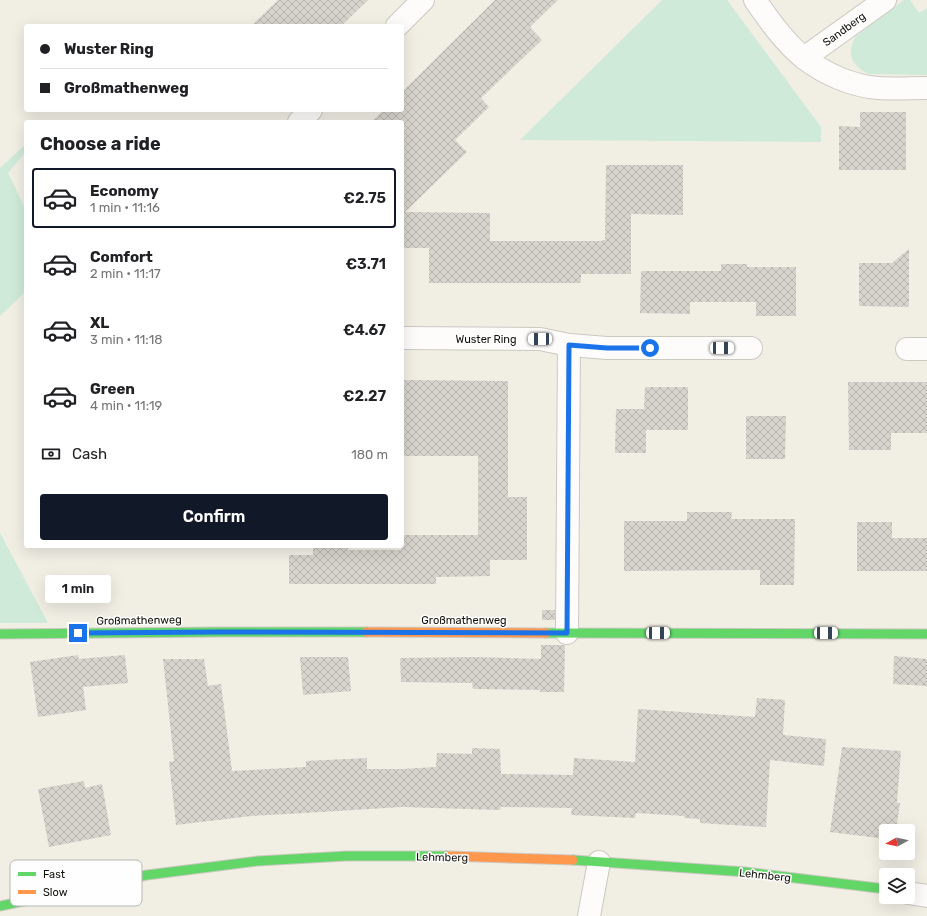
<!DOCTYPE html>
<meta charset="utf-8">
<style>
:root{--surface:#fff;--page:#f6f6f6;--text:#202124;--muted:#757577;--line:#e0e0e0;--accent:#111827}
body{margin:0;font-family:Rubik,sans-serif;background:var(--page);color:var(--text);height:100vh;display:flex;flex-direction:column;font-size:15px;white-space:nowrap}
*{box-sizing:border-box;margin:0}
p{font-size:13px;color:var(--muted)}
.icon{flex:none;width:22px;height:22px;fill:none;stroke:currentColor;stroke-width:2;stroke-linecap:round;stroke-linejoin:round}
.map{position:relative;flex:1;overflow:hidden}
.details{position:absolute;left:24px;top:120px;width:380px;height:428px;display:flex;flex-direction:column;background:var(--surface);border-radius:4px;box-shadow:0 4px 16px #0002}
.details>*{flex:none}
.hud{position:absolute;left:24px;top:24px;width:380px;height:88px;border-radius:4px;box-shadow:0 4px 16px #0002;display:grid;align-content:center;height:88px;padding:0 16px;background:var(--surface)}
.needle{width:26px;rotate:262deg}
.controls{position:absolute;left:879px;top:824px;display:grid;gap:8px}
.controls a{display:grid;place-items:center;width:36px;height:36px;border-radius:4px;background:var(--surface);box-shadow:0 4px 16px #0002;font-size:20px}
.end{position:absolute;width:18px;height:18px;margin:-9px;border:5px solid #1a73e8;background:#fff;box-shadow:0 0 0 2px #fff}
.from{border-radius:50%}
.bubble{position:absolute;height:28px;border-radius:4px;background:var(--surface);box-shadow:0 4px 16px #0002;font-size:13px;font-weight:600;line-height:28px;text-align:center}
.car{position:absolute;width:12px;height:24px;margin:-12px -6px;border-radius:5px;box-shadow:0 0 3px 1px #0007;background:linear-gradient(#fff 24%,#345 0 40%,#fff 0 76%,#345 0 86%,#fff 0)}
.hud b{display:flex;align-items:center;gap:14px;height:38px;font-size:15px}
.hud b+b{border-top:1px solid var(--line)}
.hud i{width:10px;height:10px;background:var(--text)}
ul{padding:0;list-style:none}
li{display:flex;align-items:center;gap:12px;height:60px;margin:0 8px 6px;padding:0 8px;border:2px solid transparent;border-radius:4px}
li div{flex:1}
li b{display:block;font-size:15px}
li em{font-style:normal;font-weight:600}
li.on{border-color:var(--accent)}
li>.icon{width:36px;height:36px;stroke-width:1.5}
h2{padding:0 16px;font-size:18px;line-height:48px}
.pay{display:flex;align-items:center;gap:10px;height:44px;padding:0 16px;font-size:15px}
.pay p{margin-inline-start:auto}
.cta{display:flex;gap:8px;margin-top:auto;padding:8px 16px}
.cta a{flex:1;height:46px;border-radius:4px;background:var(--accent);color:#fff;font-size:16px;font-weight:600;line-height:46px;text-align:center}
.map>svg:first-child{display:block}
.green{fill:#cfead8}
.building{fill:url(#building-cross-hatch)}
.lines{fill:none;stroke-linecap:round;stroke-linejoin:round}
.street-casing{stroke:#cbc9c1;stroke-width:24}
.fast-casing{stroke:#cbc9c1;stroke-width:11}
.slow-casing{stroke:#cbc9c1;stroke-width:11}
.street{stroke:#fdfcfb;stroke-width:22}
.fast{stroke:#63d668;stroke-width:9}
.slow{stroke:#ff974d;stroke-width:9}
.route{stroke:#1a73e8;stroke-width:5}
.labels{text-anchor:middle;stroke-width:3;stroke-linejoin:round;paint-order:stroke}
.street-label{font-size:11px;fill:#11100a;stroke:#fefefe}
.key{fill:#fefefe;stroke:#b7b7b5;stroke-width:1}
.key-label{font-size:11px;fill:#11100a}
</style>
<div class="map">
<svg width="927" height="916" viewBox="0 0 927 916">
<defs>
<pattern id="building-cross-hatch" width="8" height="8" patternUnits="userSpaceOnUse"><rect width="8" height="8" fill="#d6d4cc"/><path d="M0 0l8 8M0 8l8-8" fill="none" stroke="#b7b5ae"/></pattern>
</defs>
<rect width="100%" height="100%" fill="#f1eee4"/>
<g class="green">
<polygon points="662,0 727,0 821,127 821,142 520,140"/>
<path d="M904 0H910L919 13 927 8V75L869 74C851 66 847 54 855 37Z"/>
<polygon points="26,144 26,151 8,173 26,210 26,291 0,316 0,168"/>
<polygon points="0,533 48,623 0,623"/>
</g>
<g class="building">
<polygon points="278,0 368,0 341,26 251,26"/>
<polygon points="495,0 558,0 530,27 542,40 481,98 489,107 455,140 467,152 405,212 490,213 490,241 602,241 602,240 605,240 606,165 683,165 683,215 631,214 631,274 581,274 581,283 429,283 429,248 402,248 402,122 371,122 384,110 402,110 402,92"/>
<polygon points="860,112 906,112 906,170 839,170 839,126 860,127"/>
<polygon points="909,249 909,307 859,306 859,263 892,263"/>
<polygon points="721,264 747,264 747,267 796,267 796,316 756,316 756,302 690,302 690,314 640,313 641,271 721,271"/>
<polygon points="402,380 508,381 508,497 527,497 527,560 490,560 490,576 436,577 436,584 289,584 289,555 313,555 313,546 348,546 348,550 401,550 402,535 478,535 478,456 402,456"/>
<polygon points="848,382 927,382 927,433 891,433 891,450 849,450"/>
<polygon points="645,387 688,387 688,430 646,430 646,453 615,453 616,409 644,409"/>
<polygon points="746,416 786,416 785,459 746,459"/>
<polygon points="687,512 732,512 731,519 795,519 794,585 760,585 760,570 624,571 624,521 687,521"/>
<polygon points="857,522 892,522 892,538 927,538 927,571 857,571"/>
<rect x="542" y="610" width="13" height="10"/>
<polygon points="541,645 565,645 564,692 540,692 540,690 473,689 472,683 401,682 400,658 473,657 541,659"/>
<polygon points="78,655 79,659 125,655 128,683 83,687 86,710 38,717 30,662"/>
<polygon points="894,656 927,659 927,686 893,684"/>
<polygon points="300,657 348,657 351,691 303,695"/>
<polygon points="163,659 204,659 208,686 221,684 232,771 306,767 306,761 367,758 367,769 402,769 436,767 437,753 472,754 472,748 500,749 501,774 573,775 574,758 635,762 638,709 755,717 757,698 785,700 783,735 826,739 824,766 770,760 766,827 700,823 700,819 684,818 684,816 636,813 635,818 571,815 572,808 501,807 500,810 402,807 305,813 251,816 176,825 169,762 174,761"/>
<polygon points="842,747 901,751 897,803 900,803 896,831 886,831 886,839 830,832"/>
<polygon points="84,781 85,788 102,784 111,835 49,847 38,789"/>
</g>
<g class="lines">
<defs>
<g id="street">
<path d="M755 0C769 20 785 43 804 58 825 74 852 86 878 88 894 89 911 88 927 88"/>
<polyline points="397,26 423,0"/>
<polyline points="804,58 885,0"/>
<polyline points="299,122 311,110"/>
<polyline points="402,338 540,339 569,345 567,633"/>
<polyline points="569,345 607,348 751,348"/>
<polyline points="907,349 927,349"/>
<polyline points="908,893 927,896"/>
<polyline points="589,916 599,862"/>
</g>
<g id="fast">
<polyline points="546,633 927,634"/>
<polyline points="0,634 218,632 366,632"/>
<polyline points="573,860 746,872 886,889"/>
<polyline points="0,906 147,875 258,861 346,856 447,856"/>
</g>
<g id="slow">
<polyline points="366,632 546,633"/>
<polyline points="447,856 573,860"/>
</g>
</defs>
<use href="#street" class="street-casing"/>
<use href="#fast" class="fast-casing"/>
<use href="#slow" class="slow-casing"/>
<use href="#street" class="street"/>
<use href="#fast" class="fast"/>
<use href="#slow" class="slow"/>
</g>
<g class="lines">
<polyline class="route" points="78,633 218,632 567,633 569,345 607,348 650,348"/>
</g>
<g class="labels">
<g class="street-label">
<text transform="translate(844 29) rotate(-36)" y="4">Sandberg</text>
<text x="486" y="343">Wuster Ring</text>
<text transform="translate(139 620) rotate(-1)" y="4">Großmathenweg</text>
<text x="464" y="624">Großmathenweg</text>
<text transform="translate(442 857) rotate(1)" y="4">Lehmberg</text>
<text transform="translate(765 875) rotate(6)" y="4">Lehmberg</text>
</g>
</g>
<rect x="10" y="860" width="132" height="46" rx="6" class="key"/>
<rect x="18" y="872" width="18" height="4" fill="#63d668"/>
<rect x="18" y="890" width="18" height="4" fill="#ff974d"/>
<g class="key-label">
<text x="43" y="878">Fast</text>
<text x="43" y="896">Slow</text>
</g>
</svg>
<div class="controls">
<a><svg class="needle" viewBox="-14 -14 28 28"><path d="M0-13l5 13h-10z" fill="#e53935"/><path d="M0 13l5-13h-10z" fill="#757577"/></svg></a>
<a><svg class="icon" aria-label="layers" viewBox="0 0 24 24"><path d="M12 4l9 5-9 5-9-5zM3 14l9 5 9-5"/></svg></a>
</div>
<i class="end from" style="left:650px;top:348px"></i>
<i class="end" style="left:78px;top:633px"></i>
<div class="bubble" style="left:45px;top:575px;width:66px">1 min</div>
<i class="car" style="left:540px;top:339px;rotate:270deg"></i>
<i class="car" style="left:722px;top:348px;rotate:90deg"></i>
<i class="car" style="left:658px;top:633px;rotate:90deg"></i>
<i class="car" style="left:826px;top:633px;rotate:90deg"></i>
<div class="hud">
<b><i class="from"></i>Wuster Ring</b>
<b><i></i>Großmathenweg</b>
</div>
<section class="details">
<h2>Choose a ride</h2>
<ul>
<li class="on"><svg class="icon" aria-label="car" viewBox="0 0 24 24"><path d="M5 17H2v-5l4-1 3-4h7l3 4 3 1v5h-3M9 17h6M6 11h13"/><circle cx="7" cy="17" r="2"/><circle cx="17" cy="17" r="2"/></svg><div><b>Economy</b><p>1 min · 11:16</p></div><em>€2.75</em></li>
<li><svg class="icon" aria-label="car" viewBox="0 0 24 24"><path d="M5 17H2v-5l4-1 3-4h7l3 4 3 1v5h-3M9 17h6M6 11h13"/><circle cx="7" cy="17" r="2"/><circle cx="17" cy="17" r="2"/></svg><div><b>Comfort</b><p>2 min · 11:17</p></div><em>€3.71</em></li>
<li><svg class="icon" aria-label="car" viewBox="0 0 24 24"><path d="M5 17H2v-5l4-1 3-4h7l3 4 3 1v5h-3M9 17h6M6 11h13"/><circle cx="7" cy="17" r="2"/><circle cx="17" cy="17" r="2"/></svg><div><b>XL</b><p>3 min · 11:18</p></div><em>€4.67</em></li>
<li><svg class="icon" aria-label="car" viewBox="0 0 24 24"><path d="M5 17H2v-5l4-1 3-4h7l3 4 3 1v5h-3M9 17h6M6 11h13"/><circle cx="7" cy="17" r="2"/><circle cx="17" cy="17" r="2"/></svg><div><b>Green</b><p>4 min · 11:19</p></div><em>€2.27</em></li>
</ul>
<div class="pay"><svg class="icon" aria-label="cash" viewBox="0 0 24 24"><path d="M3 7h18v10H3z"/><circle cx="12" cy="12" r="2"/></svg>Cash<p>180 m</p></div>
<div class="cta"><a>Confirm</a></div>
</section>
</div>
